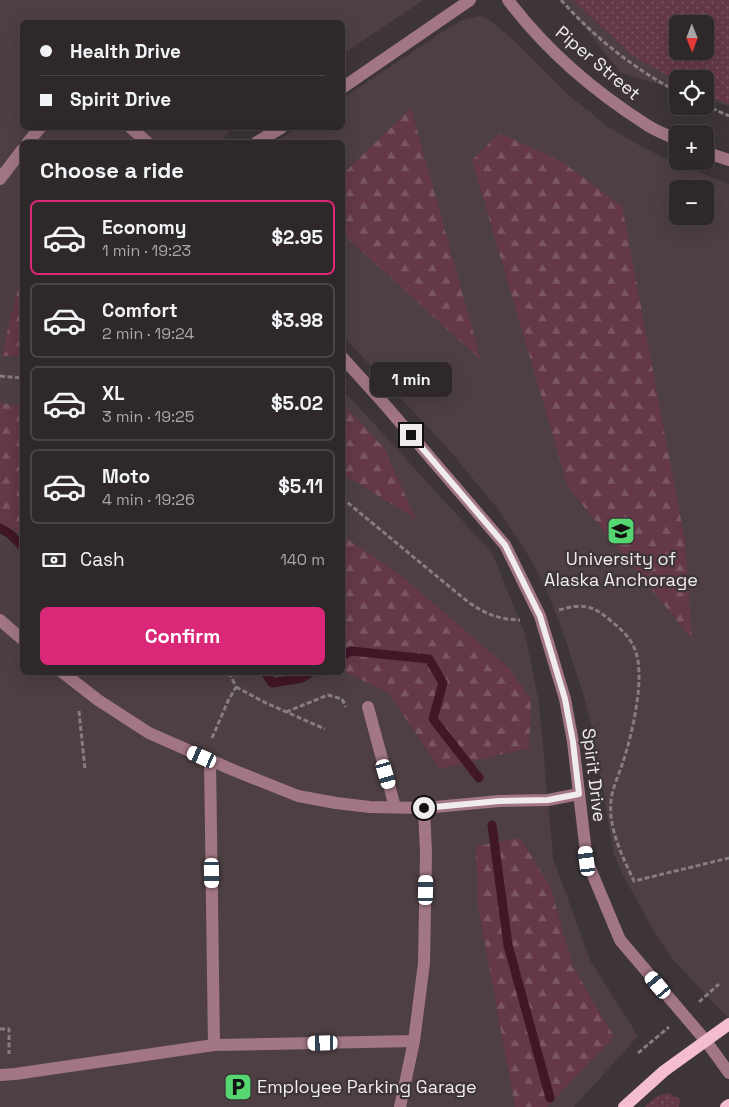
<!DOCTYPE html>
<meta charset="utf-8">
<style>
:root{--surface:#2e282a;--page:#363032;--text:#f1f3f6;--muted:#a7a6a8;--line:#494447;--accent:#db2777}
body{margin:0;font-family:"Space Grotesk",sans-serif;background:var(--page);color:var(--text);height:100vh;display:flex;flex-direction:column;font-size:19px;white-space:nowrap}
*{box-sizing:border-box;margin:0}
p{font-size:16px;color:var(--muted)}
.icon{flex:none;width:28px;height:28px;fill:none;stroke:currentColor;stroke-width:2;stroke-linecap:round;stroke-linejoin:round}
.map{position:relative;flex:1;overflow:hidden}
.details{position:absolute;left:20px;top:140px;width:325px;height:535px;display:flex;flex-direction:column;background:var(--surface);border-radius:8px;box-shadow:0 5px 20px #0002,0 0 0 1px var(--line)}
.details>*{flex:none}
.banner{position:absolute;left:20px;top:20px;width:325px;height:110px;border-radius:8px;box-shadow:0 5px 20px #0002,0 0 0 1px var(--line);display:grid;align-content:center;height:110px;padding:0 20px;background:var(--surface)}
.needle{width:32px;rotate:179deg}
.buttons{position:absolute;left:669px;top:15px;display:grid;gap:10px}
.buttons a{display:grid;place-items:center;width:45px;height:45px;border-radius:8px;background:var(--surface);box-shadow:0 5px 20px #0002,0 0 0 1px var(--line);font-size:25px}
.end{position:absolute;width:22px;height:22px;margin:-11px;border:6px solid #f0ebec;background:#111;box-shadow:0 0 0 2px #111}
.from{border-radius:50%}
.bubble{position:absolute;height:35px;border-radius:8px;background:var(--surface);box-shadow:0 5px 20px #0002,0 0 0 1px var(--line);font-size:16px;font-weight:700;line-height:35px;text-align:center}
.car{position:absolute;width:15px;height:30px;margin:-15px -8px;border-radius:6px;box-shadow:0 0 4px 1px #0007;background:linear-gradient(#fff 24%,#345 0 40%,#fff 0 76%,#345 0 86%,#fff 0)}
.banner b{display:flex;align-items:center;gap:18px;height:48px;font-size:19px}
.banner b+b{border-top:1px solid var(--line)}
.banner i{width:12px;height:12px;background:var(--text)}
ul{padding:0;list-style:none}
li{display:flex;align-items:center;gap:15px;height:75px;margin:0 10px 8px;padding:0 10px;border:2px solid var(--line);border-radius:8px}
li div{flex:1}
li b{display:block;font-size:19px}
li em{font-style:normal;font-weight:700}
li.active{border-color:var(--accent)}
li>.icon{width:45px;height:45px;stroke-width:1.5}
h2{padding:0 20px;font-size:22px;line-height:60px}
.pay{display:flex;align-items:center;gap:12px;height:55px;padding:0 20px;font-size:19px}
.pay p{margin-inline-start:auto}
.action{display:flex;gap:10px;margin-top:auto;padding:10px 20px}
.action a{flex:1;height:58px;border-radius:8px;background:var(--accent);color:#fff;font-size:20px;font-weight:700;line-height:58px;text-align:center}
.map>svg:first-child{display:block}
.built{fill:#4d3f42;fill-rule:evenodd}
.grass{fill:url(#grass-dots);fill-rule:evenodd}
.forest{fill:url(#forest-firs)}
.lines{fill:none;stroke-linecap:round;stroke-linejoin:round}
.stream{stroke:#411627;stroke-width:9}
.path{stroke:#857e81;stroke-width:3;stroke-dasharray:5 2.5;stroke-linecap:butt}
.minor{stroke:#a27684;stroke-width:12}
.major{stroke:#f5becf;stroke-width:12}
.route{stroke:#f0ebec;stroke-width:6}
.labels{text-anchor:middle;stroke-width:4.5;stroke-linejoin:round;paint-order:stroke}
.street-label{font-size:18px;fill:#f0ebec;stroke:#3d3538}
.poi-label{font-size:18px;fill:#f0ebec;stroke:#3d3538}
</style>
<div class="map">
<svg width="729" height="1107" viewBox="0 0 729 1107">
<defs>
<pattern id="grass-dots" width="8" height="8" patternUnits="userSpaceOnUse" patternTransform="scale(1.25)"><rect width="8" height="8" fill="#643848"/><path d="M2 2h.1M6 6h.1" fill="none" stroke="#7a5563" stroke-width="1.8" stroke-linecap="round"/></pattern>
<pattern id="forest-firs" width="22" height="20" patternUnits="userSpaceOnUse" patternTransform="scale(1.25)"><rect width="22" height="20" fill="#643848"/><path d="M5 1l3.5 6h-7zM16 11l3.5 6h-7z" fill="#7a5563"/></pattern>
</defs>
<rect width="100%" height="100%" fill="#3d3538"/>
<g class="built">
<polygon points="0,0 424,0 343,54 342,22 22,22 22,128 232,128 221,142 22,142 22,672 342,672 343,390 492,553 525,634 539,703 553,858 590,960 638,1036 574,1107 0,1107"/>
<path d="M563 0H729V106L705 99V79H678L677 90 621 73ZM678 24H705V51H678Z"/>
<path d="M480 16 488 19 507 34 565 92 607 126 635 143 672 162 729 184V1019L674 961 656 935 624 877 614 854 610 833 594 737 584 697 563 632 546 589 528 555 497 508 450 451 343 336 342 142H275L298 128H342L343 98 450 27 462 20ZM678 189H705V216H678Z"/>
</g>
<g class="grass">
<path d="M573 0H729V104L705 95V79H678L677 81 633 56ZM678 24H705V51H678Z"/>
<polygon points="669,1093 680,1099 679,1107 644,1107 658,1096"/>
</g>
<g class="forest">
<polygon points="411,108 481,360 343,234 343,174"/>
<polygon points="500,133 562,162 622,206 685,541 692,639 568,487 472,160"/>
<polygon points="22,269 22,355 2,356 2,355"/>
<polygon points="0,403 22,406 22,534 0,523"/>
<polygon points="342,403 384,448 416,519 343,474"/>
<polygon points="343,536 398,573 510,669 531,700 529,748 440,769 388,692 343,671"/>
<polygon points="520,838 550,886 573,967 614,1037 547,1107 515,1107 478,907 476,846"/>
</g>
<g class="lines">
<g class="stream">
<polyline points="0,528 10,534 22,546"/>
<polyline points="342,656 351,651 429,659 443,683 433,719 479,778"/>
<polyline points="265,672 272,683 302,678 312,672"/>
<polyline points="492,825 508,945 550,1098"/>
</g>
<g class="path">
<path d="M561 0C594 37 634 69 678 92"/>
<polyline points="705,105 729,116"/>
<polyline points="0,376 22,378"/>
<path d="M342 498 468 602C486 614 497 619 520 620"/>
<path d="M559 610C582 603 593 605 611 621 620 628 631 638 635 650 646 676 632 735 623 762 619 774 612 789 611 801 608 828 623 858 634 881L729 858"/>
<polyline points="236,687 266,703 325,729"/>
<polyline points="79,711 85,770"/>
<polyline points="286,712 328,695 342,699 346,707"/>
<polyline points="212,738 228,701 236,687 229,672"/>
<polyline points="699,1002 719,984"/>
<polyline points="0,1029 9,1029 9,1054"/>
<polyline points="638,1053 669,1027"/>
</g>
<g class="minor">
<path d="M508 0C545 49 595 92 647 125 656 131 667 135 678 140"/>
<polyline points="342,88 470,0"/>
<polyline points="131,128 147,142"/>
<polyline points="28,142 40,128"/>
<polyline points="257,142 281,128"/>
<polyline points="705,152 729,160"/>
<polyline points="0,179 22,150"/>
<polyline points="342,357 387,407 505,545 540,616 565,699 573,742 587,861 620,940 706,1041 729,1073"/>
<polyline points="0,620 22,639"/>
<polyline points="62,672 98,700 149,733 233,770 298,796 336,803 370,807 424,808 499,801 548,800 579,794"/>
<polyline points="368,707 395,807"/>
<polyline points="210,760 214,1045 414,1041"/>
<polyline points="0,1075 15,1074 214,1045"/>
<polyline points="400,1107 414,1041 424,963 426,853 424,808"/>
</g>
<g class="major">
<polyline points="624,1107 664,1071 729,1024"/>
<polyline points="726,1107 729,1105"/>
</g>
</g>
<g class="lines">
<polyline class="route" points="411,435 505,545 540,616 565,699 573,742 579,794 548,800 499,801 424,808"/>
</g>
<defs>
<symbol id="university-square" viewBox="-11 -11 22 22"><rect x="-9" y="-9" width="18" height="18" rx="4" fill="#55d671" stroke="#3d3538"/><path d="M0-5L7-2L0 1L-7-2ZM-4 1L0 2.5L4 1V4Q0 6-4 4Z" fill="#111"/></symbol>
<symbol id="parking-square" viewBox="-11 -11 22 22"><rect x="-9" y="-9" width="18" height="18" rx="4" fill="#55d671" stroke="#3d3538"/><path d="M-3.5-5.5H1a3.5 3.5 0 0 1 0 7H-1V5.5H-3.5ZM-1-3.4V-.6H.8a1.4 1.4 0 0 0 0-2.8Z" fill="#111"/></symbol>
</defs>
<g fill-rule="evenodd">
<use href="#university-square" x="605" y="515" width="32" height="32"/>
<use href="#parking-square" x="222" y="1071" width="32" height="32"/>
</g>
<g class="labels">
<g class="street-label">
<text transform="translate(598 63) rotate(40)" y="6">Piper Street</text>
<text transform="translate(594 775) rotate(83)" y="6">Spirit Drive</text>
</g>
<g class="poi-label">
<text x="621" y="565">University of<tspan x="621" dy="21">Alaska Anchorage</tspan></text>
<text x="257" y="1093" text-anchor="start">Employee Parking Garage</text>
</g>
</g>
</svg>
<div class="buttons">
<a><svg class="needle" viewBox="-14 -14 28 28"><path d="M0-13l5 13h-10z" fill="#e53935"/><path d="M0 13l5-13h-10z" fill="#a7a6a8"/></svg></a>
<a><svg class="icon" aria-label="locate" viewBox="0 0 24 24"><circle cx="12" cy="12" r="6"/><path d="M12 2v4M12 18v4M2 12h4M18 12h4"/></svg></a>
<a>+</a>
<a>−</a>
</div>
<i class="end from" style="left:424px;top:808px"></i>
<i class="end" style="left:411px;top:435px"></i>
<div class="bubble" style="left:370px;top:362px;width:82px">1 min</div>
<i class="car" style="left:202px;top:757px;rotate:294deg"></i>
<i class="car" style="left:386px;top:774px;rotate:164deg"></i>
<i class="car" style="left:587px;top:861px;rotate:353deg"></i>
<i class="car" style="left:212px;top:873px;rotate:179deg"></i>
<i class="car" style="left:426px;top:890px;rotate:1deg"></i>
<i class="car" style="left:658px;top:985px;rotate:320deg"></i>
<i class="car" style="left:323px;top:1043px;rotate:269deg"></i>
<div class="banner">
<b><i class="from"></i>Health Drive</b>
<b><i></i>Spirit Drive</b>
</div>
<section class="details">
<h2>Choose a ride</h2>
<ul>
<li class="active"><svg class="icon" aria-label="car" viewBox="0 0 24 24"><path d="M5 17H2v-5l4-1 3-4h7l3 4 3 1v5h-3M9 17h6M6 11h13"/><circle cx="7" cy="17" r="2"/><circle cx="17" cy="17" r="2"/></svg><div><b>Economy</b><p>1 min · 19:23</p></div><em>$2.95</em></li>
<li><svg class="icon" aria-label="car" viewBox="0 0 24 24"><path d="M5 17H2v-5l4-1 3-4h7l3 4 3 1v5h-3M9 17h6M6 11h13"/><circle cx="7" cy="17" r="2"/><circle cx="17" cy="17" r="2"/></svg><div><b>Comfort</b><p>2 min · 19:24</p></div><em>$3.98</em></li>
<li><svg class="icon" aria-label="car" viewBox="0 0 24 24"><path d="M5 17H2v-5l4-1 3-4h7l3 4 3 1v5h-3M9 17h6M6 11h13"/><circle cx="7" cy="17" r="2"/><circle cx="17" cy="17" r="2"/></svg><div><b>XL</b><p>3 min · 19:25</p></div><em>$5.02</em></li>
<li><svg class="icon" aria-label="car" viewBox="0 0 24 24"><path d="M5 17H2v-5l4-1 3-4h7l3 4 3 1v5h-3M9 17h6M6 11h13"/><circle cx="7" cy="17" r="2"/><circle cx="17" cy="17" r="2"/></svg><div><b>Moto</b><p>4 min · 19:26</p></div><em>$5.11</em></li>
</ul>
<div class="pay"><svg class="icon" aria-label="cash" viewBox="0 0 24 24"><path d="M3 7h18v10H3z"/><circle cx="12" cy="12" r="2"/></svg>Cash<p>140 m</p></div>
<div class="action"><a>Confirm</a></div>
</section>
</div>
